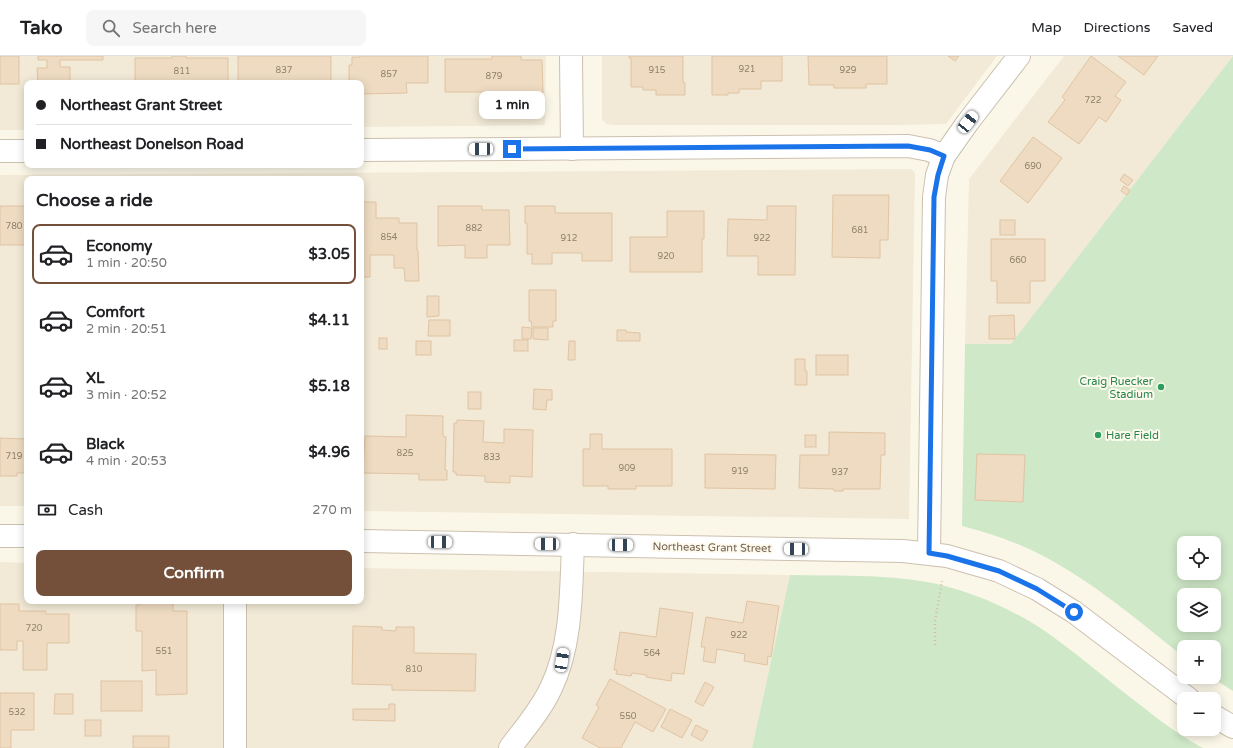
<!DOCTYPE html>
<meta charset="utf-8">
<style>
:root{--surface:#fff;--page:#f6f6f6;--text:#202124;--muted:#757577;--line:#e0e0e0;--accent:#74503b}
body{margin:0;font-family:"Varela Round",sans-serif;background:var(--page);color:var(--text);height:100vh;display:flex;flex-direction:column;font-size:15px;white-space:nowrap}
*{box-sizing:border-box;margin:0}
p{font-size:13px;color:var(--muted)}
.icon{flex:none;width:22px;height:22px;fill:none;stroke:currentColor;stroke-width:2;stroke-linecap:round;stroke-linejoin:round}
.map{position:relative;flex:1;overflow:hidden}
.sheet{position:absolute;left:24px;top:120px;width:340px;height:428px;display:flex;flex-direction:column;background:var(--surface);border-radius:8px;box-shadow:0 2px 10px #0003}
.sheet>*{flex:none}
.guide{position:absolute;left:24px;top:24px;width:340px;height:88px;border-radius:8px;box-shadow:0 2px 10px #0003;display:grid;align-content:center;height:88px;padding:0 12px;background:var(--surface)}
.fabs{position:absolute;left:1177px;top:480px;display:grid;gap:8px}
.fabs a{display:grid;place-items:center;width:44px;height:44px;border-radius:8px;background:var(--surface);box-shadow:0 2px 10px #0003;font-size:20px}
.end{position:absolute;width:18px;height:18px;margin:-9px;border:5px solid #1a73e8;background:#fff;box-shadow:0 0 0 2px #fff}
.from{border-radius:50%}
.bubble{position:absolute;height:28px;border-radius:8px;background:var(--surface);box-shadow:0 2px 10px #0003;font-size:13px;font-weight:800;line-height:28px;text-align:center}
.car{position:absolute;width:12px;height:24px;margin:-12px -6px;border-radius:5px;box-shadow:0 0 3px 1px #0007;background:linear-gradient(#fff 24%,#345 0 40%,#fff 0 76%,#345 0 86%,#fff 0)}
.guide b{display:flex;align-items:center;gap:14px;height:38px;font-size:15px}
.guide b+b{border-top:1px solid var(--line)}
.guide i{width:10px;height:10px;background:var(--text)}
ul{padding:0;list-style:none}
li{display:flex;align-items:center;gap:12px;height:60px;margin:0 8px 6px;padding:0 4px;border:2px solid transparent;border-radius:8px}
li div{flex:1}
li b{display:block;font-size:15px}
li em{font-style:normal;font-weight:800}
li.selected{border-color:var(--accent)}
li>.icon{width:36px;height:36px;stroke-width:1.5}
h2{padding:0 12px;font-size:18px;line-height:48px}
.pay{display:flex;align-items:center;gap:10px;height:44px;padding:0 12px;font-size:15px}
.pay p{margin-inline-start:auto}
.cta{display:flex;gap:8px;margin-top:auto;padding:8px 12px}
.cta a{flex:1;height:46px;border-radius:8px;background:var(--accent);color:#fff;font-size:16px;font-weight:800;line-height:46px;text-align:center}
header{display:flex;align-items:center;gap:24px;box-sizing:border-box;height:56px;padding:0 20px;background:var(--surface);border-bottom:1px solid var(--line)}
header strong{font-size:19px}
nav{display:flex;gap:22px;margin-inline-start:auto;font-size:14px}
.search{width:280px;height:36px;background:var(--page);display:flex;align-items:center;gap:10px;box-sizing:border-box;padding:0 14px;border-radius:8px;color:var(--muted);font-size:15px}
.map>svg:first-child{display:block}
.residential{fill:#f2ead7}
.green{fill:#cfe8c7;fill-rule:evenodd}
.building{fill:#eedbc2;stroke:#e0c4a3}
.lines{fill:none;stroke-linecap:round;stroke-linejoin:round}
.minor-casing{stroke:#ccc0af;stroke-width:24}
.path{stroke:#d3bea5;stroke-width:2.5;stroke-dasharray:1 3;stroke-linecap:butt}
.minor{stroke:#fff;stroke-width:22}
.route{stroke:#1a73e8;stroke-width:5}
.leisure-dot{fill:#2e9e5b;stroke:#fefaee;stroke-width:1.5}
.labels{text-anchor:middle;stroke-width:4;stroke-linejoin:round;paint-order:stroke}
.number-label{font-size:9px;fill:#92806b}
.leisure-label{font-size:11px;fill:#27864d;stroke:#fefaee;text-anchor:end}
.street-label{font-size:11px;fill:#73614e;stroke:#fefaee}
</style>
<header>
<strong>Tako</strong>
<div class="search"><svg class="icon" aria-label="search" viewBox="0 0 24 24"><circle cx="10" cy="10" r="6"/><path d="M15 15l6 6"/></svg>Search here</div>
<nav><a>Map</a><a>Directions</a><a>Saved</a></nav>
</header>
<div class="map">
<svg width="1233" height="692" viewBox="0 0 1233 692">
<rect width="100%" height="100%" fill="#fbf7e8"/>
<g class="residential">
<polygon points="0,0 546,0 545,69 361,71 361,27 27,27 27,74 0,74"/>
<polygon points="602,0 997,0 946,68 899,69 612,69 607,68 602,64"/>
<polygon points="1064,0 1233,0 1011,289 965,288 969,123"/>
<polygon points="911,113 915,117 909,463 361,455 361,123 27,123 27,450 0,450 0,119"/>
<polygon points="0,506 27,507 27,545 361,545 361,512 790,519 752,692 0,692"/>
</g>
<g class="green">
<path d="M1233 0V635L1211 621H1214V591H1184V601C1132 560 1081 515 1020 489 1001 481 981 475 962 470L965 288H1011ZM1184 487H1214V517H1184ZM1184 539H1214V569H1184Z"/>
<path d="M790 519C835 520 882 518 927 526 971 534 1020 556 1056 583 1083 603 1109 625 1135 645 1157 662 1178 679 1203 692H752Z"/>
</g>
<g class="building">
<rect x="0" y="0" width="19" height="28"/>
<polygon points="38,0 103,0 103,4 60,4 60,11 70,11 70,27 38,27 37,12 47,12 47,4 38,4"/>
<polygon points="172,0 186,0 186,2 228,2 228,27 135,27 135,2 172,2"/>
<rect x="238" y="0" width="93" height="27"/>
<polygon points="360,0 428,0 428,27 406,27 407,37 361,38 361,27 349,27 349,9 352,9 352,1 360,1"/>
<polygon points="492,0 521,0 521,4 542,4 543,37 522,37 522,43 494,43 494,36 445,36 445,3 492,3"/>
<polygon points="629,0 683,0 683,27 685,27 685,39 656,39 656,34 643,34 643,31 631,31 631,2 629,2"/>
<polygon points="712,0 782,0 782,25 761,25 761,33 739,33 739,37 728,37 728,39 712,39"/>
<polygon points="808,0 887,0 887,28 866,28 866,32 834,32 834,29 809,29"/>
<polygon points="948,0 959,0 955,5"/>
<polygon points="1091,0 1126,26 1115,40 1121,44 1106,66 1099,61 1079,88 1048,66 1065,44 1062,41"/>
<polygon points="1118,0 1158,0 1144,19"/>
<polygon points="1033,81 1062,102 1028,147 1000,125"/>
<polygon points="1124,118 1133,124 1128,130 1120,124"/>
<polygon points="1124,130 1130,134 1127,139 1121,135"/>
<polygon points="833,139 889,139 888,184 880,184 880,202 832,201"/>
<polygon points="361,146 376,146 376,162 399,162 399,167 417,167 417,194 418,194 419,225 405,225 404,212 394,212 394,199 370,199 370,221 361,221"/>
<rect x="0" y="150" width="27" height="39"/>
<polygon points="438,150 482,150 482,154 509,154 510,189 487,189 487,202 465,202 465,189 438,190"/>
<polygon points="525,150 555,150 555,157 612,157 612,205 582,205 582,197 552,197 552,208 532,208 532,198 527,198 527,167 525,167"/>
<polygon points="767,150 796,150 795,219 758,219 758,200 727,200 728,163 767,164"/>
<polygon points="667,155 704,155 704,183 702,183 702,216 630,216 630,181 667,181"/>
<rect x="1000" y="164" width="15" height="15"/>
<polygon points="991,183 1045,183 1045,225 1030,225 1030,247 997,247 997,225 991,225"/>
<polygon points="529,234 556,234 556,265 553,265 553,271 532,271 531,265 529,265"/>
<polygon points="427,240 439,240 439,260 427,261"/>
<polygon points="1014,259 1015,283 989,283 989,260"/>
<polygon points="429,264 450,264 450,280 428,280"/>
<polygon points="522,271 532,272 531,283 522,283"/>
<polygon points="533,272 548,272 548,284 533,283"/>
<polygon points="617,274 626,274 626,276 640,277 640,285 617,285"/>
<rect x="379" y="282" width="8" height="11"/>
<rect x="514" y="284" width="14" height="11"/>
<rect x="416" y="285" width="15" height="14"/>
<polygon points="569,285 575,285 575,304 568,304"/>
<rect x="816" y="299" width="32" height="20"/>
<polygon points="795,303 805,303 805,315 807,315 807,329 795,329"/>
<polygon points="534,333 552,334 552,344 547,344 546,354 533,353"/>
<rect x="468" y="336" width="13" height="17"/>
<polygon points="406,359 443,360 443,380 446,381 445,414 447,414 447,424 419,424 419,418 363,417 365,380 406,381"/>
<polygon points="457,364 484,365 483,386 504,387 504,373 533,374 532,421 510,420 510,427 485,426 485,420 456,419 456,416 453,416 454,367 457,367"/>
<polygon points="829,376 885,377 885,399 881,399 880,433 843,433 843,435 834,435 834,433 799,432 800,399 829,399"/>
<polygon points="590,378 602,378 602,393 672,393 672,430 636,430 636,433 608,433 608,430 583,430 583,393 590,393"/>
<rect x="805" y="379" width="11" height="12"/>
<polygon points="0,382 27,383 27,417 17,417 17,420 0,420"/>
<polygon points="705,398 776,399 775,433 705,432"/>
<polygon points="977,398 1025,399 1023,446 975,444"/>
<polygon points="140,545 173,545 173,555 187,555 187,638 156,639 156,614 142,615 142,575 136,575 136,549 140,549"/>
<polygon points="747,545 779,550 771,601 768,600 767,609 744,605 745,598 717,593 715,607 703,605 705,591 701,591 706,561 743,567"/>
<polygon points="0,548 19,548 19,555 46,555 46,558 69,558 69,587 47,587 47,614 23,614 23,585 17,585 17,594 0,594"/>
<polygon points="660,552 693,557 684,618 672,617 671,625 646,621 647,619 632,617 631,620 616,618 617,614 614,614 620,576 656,581"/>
<polygon points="353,570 382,571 382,574 396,575 396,571 414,571 414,597 476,598 475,635 392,634 392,629 352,628"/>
<polygon points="610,623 666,653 653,676 635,666 621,692 600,692 582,682 599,651 596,649"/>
<rect x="101" y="625" width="41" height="30"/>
<polygon points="705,626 714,631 703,650 695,646"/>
<polygon points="0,637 34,637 34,674 11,674 11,692 0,692"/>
<polygon points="55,638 73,638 73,658 54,658"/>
<polygon points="389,648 395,648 395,665 353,664 353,653 389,653"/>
<polygon points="670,653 692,664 682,682 661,671"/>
<rect x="85" y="664" width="16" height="16"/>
<polygon points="696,669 708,675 702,685 691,679"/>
<rect x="133" y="680" width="36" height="12"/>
</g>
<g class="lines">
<defs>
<g id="minor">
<polyline points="571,0 572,93"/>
<polyline points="361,94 908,90 929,94 944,100"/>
<polyline points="0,95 27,95"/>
<polyline points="0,480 27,480"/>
<polyline points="361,485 903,495 947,500 999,515 1037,533 1074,556 1189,643"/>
<polyline points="929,497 934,141 937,119 944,100 968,66 1019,0"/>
<polyline points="235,545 235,692"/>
<polyline points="1214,660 1233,671"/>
<path d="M510 692C524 673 541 654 551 632 572 589 571 535 573 488"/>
</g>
</defs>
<use href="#minor" class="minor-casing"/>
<polyline class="path" points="935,589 935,565 942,525"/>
<use href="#minor" class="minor"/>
</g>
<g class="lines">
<polyline class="route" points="512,93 908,90 930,94 944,100 938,119 934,141 929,497 947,500 999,515 1037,533 1074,556"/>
</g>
<g class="leisure-dot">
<circle cx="1161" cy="331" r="4"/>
<circle cx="1098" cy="379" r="4"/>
</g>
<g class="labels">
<g class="number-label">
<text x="747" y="16">921</text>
<text x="284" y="17">837</text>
<text x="657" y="17">915</text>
<text x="848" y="17">929</text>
<text x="182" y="18">811</text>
<text x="389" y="21">857</text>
<text x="494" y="23">879</text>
<text x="1093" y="47">722</text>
<text x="1033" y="113">690</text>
<text x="14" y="173">780</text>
<text x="474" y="175">882</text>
<text x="860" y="177">681</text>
<text x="389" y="184">854</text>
<text x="569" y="185">912</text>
<text x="762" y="185">922</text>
<text x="666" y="203">920</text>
<text x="1018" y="207">660</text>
<text x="405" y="400">825</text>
<text x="14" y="403">719</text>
<text x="492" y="404">833</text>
<text x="627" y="415">909</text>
<text x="740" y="418">919</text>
<text x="840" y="419">937</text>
<text x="34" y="575">720</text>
<text x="739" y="582">922</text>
<text x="164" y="598">551</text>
<text x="652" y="600">564</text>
<text x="414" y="616">810</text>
<text x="17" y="659">532</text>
<text x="628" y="663">550</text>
</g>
<g class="leisure-label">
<text x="1153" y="329">Craig Ruecker<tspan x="1153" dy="13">Stadium</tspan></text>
<text x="1106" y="383" text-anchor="start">Hare Field</text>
</g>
<g class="street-label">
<text transform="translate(712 491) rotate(1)" y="4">Northeast Grant Street</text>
</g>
</g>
</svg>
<div class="fabs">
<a><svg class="icon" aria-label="locate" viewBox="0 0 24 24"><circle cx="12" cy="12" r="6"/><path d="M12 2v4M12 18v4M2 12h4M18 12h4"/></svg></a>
<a><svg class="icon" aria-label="layers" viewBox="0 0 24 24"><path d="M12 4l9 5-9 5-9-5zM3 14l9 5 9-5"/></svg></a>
<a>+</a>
<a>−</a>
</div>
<i class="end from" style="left:1074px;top:556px"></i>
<i class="end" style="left:512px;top:93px"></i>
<div class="bubble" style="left:479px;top:35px;width:66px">1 min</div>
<i class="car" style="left:968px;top:66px;rotate:38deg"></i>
<i class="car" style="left:481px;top:93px;rotate:270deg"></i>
<i class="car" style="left:440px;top:486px;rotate:91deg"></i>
<i class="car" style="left:547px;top:488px;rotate:271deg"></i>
<i class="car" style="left:621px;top:489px;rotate:91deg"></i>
<i class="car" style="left:796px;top:493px;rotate:271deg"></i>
<i class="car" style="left:562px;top:604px;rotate:9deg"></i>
<div class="guide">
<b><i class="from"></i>Northeast Grant Street</b>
<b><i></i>Northeast Donelson Road</b>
</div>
<section class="sheet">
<h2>Choose a ride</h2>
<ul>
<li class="selected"><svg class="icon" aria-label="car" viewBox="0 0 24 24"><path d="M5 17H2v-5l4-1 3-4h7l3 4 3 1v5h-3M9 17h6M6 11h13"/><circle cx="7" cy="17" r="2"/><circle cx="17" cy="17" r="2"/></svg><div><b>Economy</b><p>1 min · 20:50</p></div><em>$3.05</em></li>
<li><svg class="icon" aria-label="car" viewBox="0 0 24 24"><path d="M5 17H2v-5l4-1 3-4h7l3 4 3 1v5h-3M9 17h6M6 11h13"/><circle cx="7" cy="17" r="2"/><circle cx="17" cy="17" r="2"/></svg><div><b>Comfort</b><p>2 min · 20:51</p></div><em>$4.11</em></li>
<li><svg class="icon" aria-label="car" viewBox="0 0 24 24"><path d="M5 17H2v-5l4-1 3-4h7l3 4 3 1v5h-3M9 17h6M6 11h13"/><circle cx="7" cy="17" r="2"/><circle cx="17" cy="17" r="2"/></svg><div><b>XL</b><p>3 min · 20:52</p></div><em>$5.18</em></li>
<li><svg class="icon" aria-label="car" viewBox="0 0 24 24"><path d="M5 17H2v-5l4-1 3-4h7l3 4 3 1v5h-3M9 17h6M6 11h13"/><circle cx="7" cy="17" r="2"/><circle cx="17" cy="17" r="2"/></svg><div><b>Black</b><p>4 min · 20:53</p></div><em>$4.96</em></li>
</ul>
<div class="pay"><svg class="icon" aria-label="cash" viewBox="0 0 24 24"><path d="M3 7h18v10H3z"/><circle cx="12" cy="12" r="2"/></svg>Cash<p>270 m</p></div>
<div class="cta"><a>Confirm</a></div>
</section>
</div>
